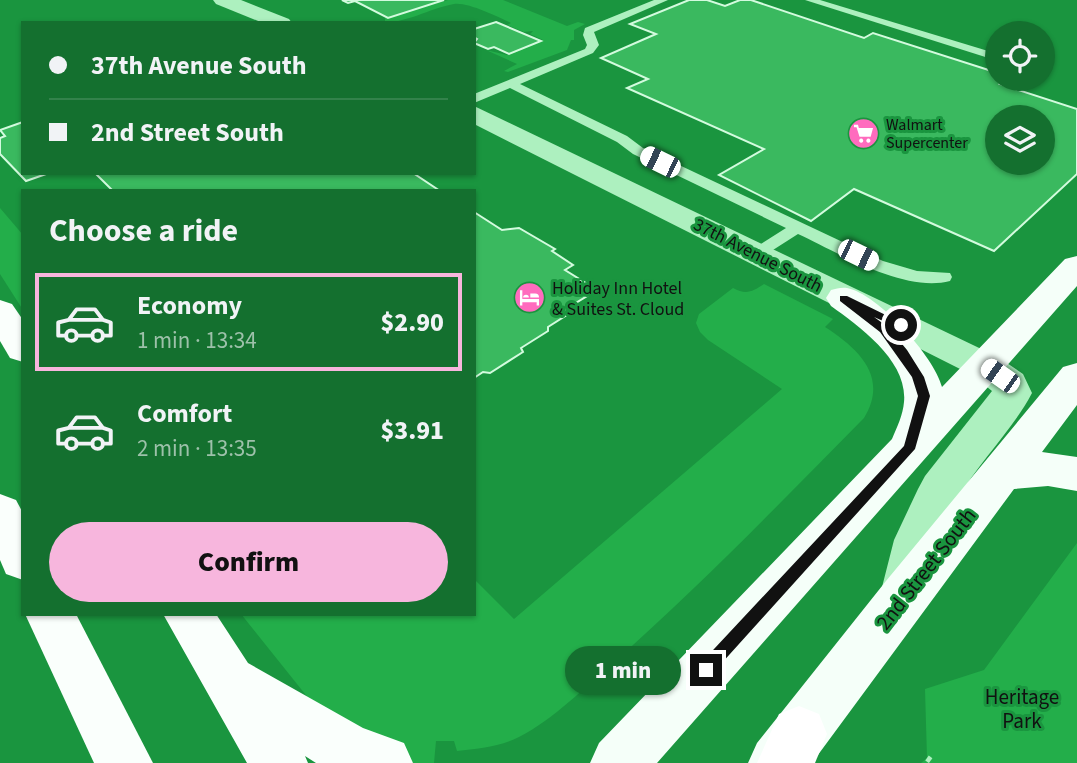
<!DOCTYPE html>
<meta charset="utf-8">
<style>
:root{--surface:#14702f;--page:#21783b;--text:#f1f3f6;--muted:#9dc1aa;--line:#33824b;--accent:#f7b6dd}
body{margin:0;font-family:"Source Sans 3",sans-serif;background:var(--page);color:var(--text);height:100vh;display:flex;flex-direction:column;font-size:26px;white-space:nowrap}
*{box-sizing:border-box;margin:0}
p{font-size:23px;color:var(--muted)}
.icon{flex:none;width:38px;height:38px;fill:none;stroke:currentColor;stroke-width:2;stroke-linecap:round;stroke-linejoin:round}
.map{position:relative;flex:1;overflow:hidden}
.side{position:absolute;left:21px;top:189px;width:455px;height:427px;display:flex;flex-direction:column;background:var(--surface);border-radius:0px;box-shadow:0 2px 5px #0004}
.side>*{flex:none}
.guide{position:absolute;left:21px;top:21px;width:455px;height:154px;border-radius:0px;box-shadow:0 2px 5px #0004;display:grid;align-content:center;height:154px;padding:0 28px;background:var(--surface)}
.tools{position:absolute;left:985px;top:21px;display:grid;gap:14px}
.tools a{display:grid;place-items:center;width:70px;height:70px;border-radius:50%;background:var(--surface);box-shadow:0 2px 5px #0004;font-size:35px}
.end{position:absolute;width:32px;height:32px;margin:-16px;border:9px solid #111;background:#fff;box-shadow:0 0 0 4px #fff}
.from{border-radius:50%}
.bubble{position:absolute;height:49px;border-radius:24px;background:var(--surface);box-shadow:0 2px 5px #0004;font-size:23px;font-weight:800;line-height:49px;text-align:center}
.car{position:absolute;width:21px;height:42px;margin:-21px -10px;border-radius:9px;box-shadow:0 0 5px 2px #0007;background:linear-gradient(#fff 24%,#345 0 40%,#fff 0 76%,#345 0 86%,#fff 0)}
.guide b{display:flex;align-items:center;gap:24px;height:66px;font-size:26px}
.guide b+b{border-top:2px solid var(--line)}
.guide i{width:18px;height:18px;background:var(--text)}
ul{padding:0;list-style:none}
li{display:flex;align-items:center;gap:21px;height:98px;margin:0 14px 10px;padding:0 14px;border:4px solid transparent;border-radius:0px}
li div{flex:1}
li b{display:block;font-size:26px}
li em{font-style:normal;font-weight:800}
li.active{border-color:var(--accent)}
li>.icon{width:63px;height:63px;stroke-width:1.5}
h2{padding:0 28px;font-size:32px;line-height:84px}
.button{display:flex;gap:14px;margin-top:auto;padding:14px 28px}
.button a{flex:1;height:80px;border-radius:42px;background:var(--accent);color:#111;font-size:28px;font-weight:800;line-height:80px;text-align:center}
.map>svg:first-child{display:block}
.green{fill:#23ae4a}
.building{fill:#3ab95f;stroke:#d3fbde;stroke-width:2;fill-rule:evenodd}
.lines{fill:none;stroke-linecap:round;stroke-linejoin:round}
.path{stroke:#adf0bf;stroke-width:6;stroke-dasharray:4.5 7;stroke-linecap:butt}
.service{fill:#adf0bf;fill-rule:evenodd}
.minor{fill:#adf0bf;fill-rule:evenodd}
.primary{fill:#f5fff9;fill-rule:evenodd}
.trunk{fill:#fafffc;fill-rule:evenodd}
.motorway{fill:#fff;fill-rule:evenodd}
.route{fill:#111}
.labels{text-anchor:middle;stroke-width:6;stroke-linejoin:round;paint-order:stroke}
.far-poi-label{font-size:16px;fill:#111;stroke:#1a953f;text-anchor:start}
.street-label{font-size:18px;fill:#111;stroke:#1a953f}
.poi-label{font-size:18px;fill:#111;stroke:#1a953f;text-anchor:start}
.near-street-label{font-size:21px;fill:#111;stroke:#1a953f}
.near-park-label{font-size:21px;fill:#111;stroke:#1a953f}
</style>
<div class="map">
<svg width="1077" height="763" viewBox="0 0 1077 763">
<rect width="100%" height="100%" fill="#1a953f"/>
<g class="green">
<path d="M448 0H503L567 26 578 22 585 24 574 30V40H571L567 50 508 72 504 71 517 64 486 50 507 55 543 40 530 34 533 31 524 32 507 25 511 23C498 17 468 2 454 4 428 9 407 23 380 23L385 21V18Z"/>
<polygon points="0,208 23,235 23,310 0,274"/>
<path d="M764 284 833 319 825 327C859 349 889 377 864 418 783 500 702 584 615 661 585 687 554 719 519 737 500 747 477 749 457 751L454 741H436L434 763H413L309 699 241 614H474V579L514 619 782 389 708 340 700 332 696 323 699 314 733 288C746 295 752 292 764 284Z"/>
<polygon points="1077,543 1077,763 921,763 927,758 925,689 984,670"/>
</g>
<g class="building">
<polygon points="342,0 444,0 388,18 355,1 348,3"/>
<path d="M689 0H707L725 6 740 0H751L864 38 873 33 998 73V79H1007L1000 84 1077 109V174L994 251 854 189 811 221 719 175 764 149 627 88 648 79 601 58 656 34 630 24ZM998 117H1043V163H998Z"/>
<polygon points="496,22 541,41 509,54 494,47 488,49 474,43 477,39 474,37 474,29"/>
<polygon points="23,122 23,173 49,173 26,181 0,154 0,138 5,136 0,130"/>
<polygon points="95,173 413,173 440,191 113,191"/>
<polygon points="474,212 502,230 519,228 555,249 552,251 573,265 565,270 597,290 571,306 573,311 548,327 548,331 521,348 523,352 490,373 483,372 474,378"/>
</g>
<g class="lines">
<polyline class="path" points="927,758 934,763"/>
<g class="service">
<path d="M654 0H668L594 32 599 45 593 53 520 84 627 136 643 148 883 261 917 271 950 273 952 277 950 281C904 293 839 253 798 234L762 257H750L748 254 750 251 786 228 633 154 617 142 510 88 474 103V94L585 49 587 45 583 35 585 28Z"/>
<polygon points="805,0 820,0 998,54 998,61"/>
</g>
<g class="minor">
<polygon points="213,0 241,0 289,19 292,23 263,23 216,4"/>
<path d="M474 106 998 357 1023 374 1032 393C1012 431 979 461 958 499 938 534 938 575 921 611L904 617 887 611 880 595 894 540 918 489 925 476 992 391 972 375 474 124Z"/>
</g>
<g class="primary">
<path d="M1077 256V286L657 763H590L599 743 892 439C897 427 903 415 904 402 908 361 860 327 831 306L826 298 831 290C836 289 841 287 847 288 878 294 934 356 942 387L1065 259Z"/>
<polygon points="1077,363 1077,405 1042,452 1077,457 1077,491 1048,486 1014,489 812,763 748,763 757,743 886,581 1063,367"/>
</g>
<g class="trunk">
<polygon points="0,300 12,304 23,320 23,362 10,358 0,341"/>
<polygon points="0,494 16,500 23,513 23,580 6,574 0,560"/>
<polygon points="25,614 76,614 153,763 94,763"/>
<polygon points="163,614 216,614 248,663 363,728 404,743 413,763 316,763 305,756 308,763 247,763"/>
</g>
<polygon class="motorway" points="799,706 819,714 827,734 815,763 757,763 779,714"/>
</g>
<polygon class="route" points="840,296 847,296 906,325 901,329 874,317 888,327 907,350 924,377 930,396 915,449 711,675 706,678 700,675 698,670 700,664 904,446 918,396 912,377 880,332 840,301"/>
<defs>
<symbol id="supermarket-disc" viewBox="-11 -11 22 22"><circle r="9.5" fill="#ff6bbe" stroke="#1a953f"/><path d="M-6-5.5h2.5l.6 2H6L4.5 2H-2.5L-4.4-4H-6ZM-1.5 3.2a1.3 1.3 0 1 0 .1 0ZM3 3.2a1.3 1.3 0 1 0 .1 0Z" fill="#fff"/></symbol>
<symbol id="hotel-disc" viewBox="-11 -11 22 22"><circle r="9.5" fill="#ff6bbe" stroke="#1a953f"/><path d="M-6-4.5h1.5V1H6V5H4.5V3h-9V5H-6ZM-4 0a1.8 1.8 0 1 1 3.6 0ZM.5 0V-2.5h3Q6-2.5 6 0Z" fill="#fff"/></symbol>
</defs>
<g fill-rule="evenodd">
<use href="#supermarket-disc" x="846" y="116" width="35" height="35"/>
<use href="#hotel-disc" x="512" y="280" width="35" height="35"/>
</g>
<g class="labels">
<g class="far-poi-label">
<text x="886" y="130">Walmart<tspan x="886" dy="18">Supercenter</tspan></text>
</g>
<g class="street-label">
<text transform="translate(758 255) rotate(27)" y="6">37th Avenue South</text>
</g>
<g class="poi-label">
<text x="552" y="294">Holiday Inn Hotel<tspan x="552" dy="21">&amp; Suites St. Cloud</tspan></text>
</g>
<g class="near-street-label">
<text transform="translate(926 569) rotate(-52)" y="7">2nd Street South</text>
</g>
<g class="near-park-label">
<text x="1022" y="704">Heritage<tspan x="1022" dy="24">Park</tspan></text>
</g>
</g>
</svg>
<div class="tools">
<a><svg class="icon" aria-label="locate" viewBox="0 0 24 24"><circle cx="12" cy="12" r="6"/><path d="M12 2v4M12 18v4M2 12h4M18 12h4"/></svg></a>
<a><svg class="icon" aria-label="layers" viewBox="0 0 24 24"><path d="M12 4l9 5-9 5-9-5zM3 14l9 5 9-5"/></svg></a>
</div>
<i class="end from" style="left:901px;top:325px"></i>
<i class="end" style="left:706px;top:670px"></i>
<div class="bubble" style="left:565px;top:646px;width:116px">1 min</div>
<i class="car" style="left:660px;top:162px;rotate:296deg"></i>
<i class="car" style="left:858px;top:255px;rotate:116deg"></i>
<i class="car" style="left:1000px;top:376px;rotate:305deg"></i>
<div class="guide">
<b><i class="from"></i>37th Avenue South</b>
<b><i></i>2nd Street South</b>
</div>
<section class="side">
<h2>Choose a ride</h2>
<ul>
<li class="active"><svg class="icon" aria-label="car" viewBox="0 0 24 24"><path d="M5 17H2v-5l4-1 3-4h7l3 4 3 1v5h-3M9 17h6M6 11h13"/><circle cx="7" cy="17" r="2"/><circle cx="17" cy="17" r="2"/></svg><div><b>Economy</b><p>1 min · 13:34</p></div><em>$2.90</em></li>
<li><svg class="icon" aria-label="car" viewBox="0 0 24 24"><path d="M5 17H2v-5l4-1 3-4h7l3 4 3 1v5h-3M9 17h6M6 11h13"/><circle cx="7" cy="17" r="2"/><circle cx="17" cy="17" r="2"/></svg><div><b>Comfort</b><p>2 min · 13:35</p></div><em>$3.91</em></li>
</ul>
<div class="button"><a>Confirm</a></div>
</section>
</div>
